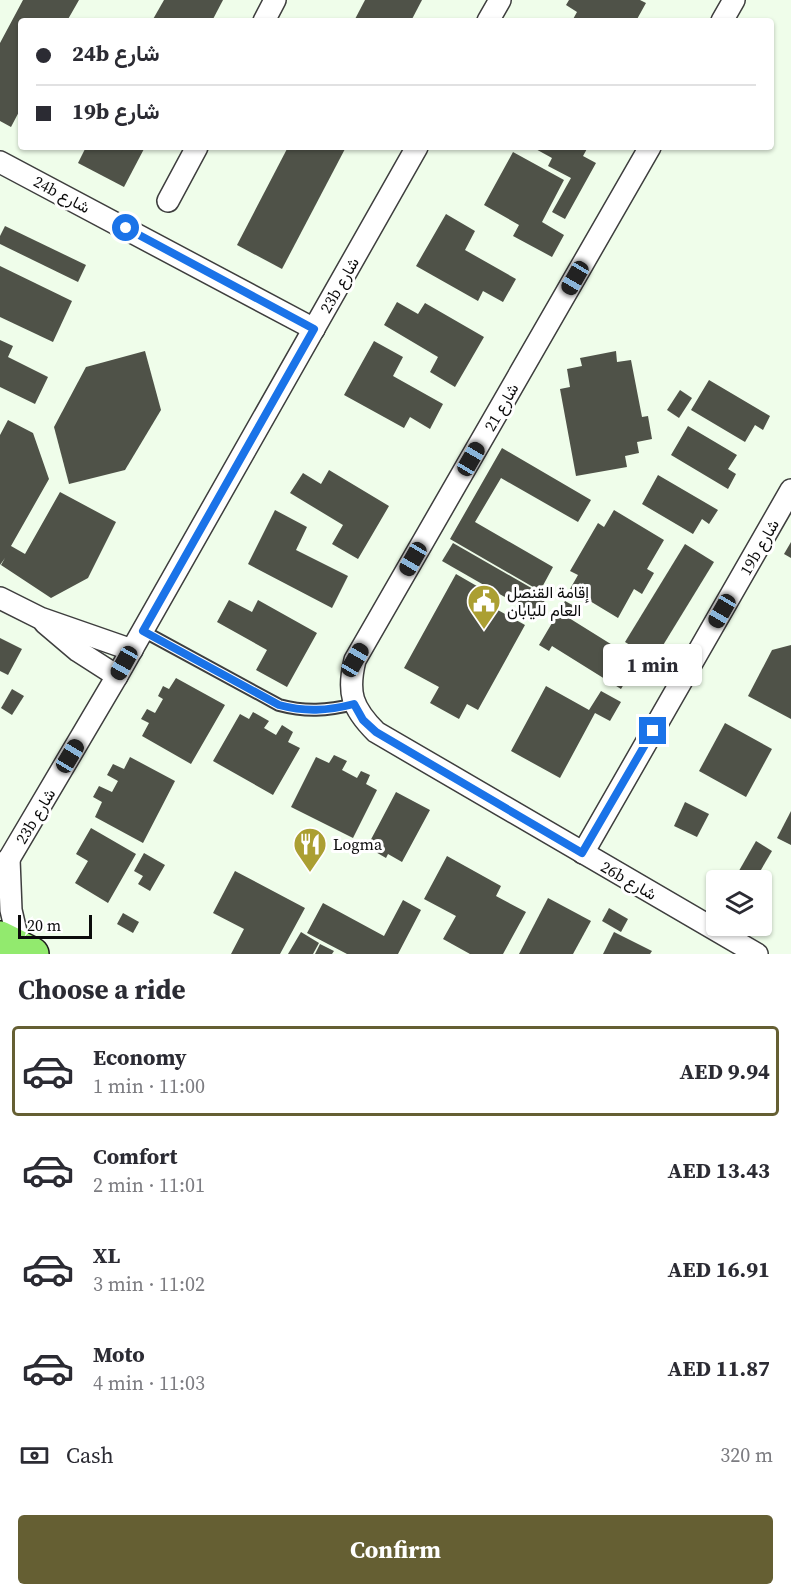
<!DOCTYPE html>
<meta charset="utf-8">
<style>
:root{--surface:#fff;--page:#f7f7f7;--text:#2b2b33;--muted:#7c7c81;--line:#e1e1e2;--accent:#655f33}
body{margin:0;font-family:"Source Serif 4",Vazirmatn,serif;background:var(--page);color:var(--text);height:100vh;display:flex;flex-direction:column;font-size:22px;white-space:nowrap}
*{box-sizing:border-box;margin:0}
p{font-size:20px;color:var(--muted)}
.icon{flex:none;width:33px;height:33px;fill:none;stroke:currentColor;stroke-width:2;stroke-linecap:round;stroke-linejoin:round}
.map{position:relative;height:954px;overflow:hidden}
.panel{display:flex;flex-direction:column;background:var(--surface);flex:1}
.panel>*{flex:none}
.banner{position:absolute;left:18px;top:18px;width:756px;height:132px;border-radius:6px;box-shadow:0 2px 4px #0004;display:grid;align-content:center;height:132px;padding:0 18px;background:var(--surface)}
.tools{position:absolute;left:706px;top:870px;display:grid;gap:12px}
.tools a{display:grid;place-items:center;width:66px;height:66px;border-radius:6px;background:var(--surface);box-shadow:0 2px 4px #0004;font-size:30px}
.scale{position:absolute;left:18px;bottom:15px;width:74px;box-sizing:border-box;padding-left:6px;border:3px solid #0b0b0b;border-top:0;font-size:16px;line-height:21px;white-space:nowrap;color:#0b0b0b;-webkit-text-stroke:4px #fff;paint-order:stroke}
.end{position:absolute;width:27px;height:27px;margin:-14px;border:8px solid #1a73e8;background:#fff;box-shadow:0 0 0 3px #fff}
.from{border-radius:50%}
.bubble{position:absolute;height:42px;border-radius:6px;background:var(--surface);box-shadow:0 2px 4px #0004;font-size:20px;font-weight:700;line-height:42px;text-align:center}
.car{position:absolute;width:18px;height:36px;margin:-18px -9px;border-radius:8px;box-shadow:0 0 4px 2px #0007;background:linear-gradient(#222 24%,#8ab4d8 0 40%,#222 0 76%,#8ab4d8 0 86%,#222 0)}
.banner b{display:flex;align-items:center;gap:21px;height:57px;font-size:22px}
.banner b+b{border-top:2px solid var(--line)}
.banner i{width:15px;height:15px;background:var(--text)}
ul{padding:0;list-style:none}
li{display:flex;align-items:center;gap:18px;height:90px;margin:0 12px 9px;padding:0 6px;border:3px solid transparent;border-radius:6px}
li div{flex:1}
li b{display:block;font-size:22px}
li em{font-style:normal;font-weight:700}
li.selected{border-color:var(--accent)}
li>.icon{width:54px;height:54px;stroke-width:1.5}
h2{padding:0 18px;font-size:27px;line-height:72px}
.pay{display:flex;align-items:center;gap:15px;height:66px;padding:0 18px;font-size:22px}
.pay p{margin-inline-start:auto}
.cta{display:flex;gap:12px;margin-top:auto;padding:12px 18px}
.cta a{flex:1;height:69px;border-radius:6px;background:var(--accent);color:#fff;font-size:24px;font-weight:700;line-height:69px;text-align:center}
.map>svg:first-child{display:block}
.building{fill:#4f5248}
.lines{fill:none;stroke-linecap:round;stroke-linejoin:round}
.service-casing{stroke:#3e3e3e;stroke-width:14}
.minor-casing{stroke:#3e3e3e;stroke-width:24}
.primary-casing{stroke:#1c1c1c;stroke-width:36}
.service{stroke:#fff;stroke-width:10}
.minor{stroke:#fff;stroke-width:21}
.primary{stroke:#92ea6e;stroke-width:33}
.route{stroke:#1a73e8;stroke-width:8}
.labels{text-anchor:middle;stroke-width:6;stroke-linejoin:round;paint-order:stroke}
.street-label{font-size:16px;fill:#0b0b0b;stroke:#fff}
.poi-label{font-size:16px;fill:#0b0b0b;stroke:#fff;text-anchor:start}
</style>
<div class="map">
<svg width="791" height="954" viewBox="0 0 791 954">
<rect width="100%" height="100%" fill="#effdea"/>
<g class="building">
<polygon points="23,0 79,0 67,21 21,21 21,108 11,127 0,121 0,43"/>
<polygon points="164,0 223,0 212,21 152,21"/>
<polygon points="365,0 422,0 411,21 354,21"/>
<polygon points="569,0 640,0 646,3 636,21 572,21 577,12 566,5"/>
<polygon points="86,147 145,147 124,187 78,163"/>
<polygon points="288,147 346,147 282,269 237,245"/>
<polygon points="532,147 588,147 583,156 596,163 565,219 552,212 571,178 548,166 552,158"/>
<polygon points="513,152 564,180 542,222 564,235 552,257 513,236 519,225 484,205"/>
<polygon points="446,214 475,231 465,250 516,279 503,302 483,291 478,301 416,266"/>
<polygon points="5,226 86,265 78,282 0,244 0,236"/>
<polygon points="0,266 72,301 53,342 0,317"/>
<polygon points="397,302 418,314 425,303 484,337 455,387 430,372 438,357 384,325"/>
<polygon points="0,340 13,346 8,357 48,377 35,404 0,387"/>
<polygon points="374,341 403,357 393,376 443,404 430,429 410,417 404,428 344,395"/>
<polygon points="145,351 161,410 125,470 69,484 54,427 86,367"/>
<polygon points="616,351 617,362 631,360 642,417 648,416 652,439 637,442 639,453 625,456 627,467 576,476 560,389 570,387 567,369 582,366 580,358"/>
<polygon points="709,380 770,416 763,430 755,425 745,442 691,410"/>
<polygon points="680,390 692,398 679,418 667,410"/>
<polygon points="8,420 33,433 49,479 11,546 25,554 60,492 116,522 88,578 51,598 1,565 5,558 0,565 0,435"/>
<polygon points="688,426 737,455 728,469 736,474 728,489 671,455"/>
<polygon points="502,448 591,500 578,522 501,478 475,522 553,567 540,591 450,539"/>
<polygon points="329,470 389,506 358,559 332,544 343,525 290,493 303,473 321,484"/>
<polygon points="658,475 718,510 709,524 702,519 693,534 642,504"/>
<polygon points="275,510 307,527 296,550 348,576 332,608 248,564"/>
<polygon points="614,510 664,540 647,569 654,573 642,594 634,589 618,618 570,589 578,575 570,571 598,523 604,527"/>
<polygon points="791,542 791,558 784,554"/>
<polygon points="453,543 547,597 536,615 442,561"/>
<polygon points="685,544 714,562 654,660 625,642"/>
<polygon points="456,574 501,600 496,609 525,625 478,710 467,704 459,719 430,703 439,687 404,668"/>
<polygon points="229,600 252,612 258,600 317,633 287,687 256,670 267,650 217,622"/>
<polygon points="565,601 576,607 569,618 638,661 621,689 552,646 549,651 539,645"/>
<polygon points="0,638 22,649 8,675 0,671"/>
<polygon points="791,645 791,719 748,696 772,650"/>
<polygon points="176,678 225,705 191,764 142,736 149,723 141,719 147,709 155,713 163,699 158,696 163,686 169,689"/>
<polygon points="546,686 589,710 601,691 621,702 610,721 595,713 560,778 511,751"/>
<polygon points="12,689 24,696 12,715 1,708"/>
<polygon points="253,712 269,721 264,728 276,735 282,725 293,732 288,742 300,748 273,795 213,761 240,714 249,719"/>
<polygon points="725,723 772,749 746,797 699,771"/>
<polygon points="334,755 347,761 342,770 357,778 361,771 370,775 366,784 377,790 353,838 291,807 316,757 329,763"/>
<polygon points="130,757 175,781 143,843 95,817 102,802 93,797 99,786 112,792 118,781 107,775 113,764 124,769"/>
<polygon points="396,792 430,810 402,862 388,854 386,858 367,847"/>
<polygon points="685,802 709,814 697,837 674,826"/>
<polygon points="791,811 791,845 777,838"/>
<polygon points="91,828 136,854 108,903 75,883 88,861 76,854"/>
<polygon points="756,841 772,851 755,880 743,880 736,876"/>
<polygon points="144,853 165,865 150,891 138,884 143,876 134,871"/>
<polygon points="447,856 501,886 496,896 526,912 503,954 470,954 443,939 456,916 424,899"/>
<polygon points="235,871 305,908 280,954 231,954 244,929 213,913"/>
<polygon points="548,898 591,921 573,954 519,954"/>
<polygon points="403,900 421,910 398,954 347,954 307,933 323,903 384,936"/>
<polygon points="609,908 628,919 621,932 602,921"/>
<polygon points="123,913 139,922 133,933 117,924"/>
<polygon points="301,932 319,943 313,954 288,954"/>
<polygon points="614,932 652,951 650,954 603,954"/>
<polygon points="320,944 334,951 332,954 315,954"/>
</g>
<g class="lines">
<defs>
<path id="service" d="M143 631 279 705C305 712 327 711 354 704"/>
<g id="minor">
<polyline points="264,21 275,0"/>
<polyline points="488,21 500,0"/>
<polyline points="722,21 734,0"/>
<path d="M650 147 355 660C347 693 352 708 376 732L757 954"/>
<polyline points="0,162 314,329"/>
<polyline points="168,201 197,147"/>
<polyline points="0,598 40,618 132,650"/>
<polyline points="45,623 78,651 117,676"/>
<polyline points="583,853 791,490"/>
<polyline points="9,859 11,910 20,949"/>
<polyline points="0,866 9,859 117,676 417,147"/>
</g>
<polyline id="primary" points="0,938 32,954"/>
</defs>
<use href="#service" class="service-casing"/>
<use href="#minor" class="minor-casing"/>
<use href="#primary" class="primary-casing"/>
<use href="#service" class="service"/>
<use href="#minor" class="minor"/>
<use href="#primary" class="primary"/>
</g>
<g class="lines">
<path class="route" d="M126 228 314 329 143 631 279 705C305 712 327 711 354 704L363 720 376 732 582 853 653 731"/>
</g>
<defs>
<symbol id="civic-pin" viewBox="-11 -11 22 30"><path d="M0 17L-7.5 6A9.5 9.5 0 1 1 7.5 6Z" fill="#ab9f32" stroke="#fff"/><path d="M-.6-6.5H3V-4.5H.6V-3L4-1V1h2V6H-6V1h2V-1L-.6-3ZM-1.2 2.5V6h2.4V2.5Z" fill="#fff"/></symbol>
<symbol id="restaurant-pin" viewBox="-11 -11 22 30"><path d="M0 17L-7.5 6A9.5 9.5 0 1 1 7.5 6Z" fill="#ab9f32" stroke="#fff"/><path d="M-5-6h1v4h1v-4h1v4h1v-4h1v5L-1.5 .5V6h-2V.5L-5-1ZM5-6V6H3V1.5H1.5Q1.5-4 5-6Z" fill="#fff"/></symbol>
</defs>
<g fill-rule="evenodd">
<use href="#civic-pin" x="465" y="582" width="38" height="52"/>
<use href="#restaurant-pin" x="291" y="825" width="38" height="52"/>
</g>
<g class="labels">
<g class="street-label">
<text transform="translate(62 194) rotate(28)" y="6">24b شارع</text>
<text transform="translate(339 285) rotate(-60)" y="6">23b شارع</text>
<text transform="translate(501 407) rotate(-60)" y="6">شارع 21</text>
<text transform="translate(759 547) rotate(-60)" y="6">19b شارع</text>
<text transform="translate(35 816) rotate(-59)" y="6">23b شارع</text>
<text transform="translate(629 880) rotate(30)" y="6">26b شارع</text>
</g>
<g class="poi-label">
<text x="507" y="598">إقامة القنصل<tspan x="507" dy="18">العام لليابان</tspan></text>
<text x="333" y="850">Logma</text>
</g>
</g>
</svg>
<div class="tools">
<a><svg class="icon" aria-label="layers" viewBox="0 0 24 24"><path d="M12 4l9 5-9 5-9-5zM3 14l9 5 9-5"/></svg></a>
</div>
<div class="scale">20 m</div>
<i class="end from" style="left:126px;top:228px"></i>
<i class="end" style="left:653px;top:731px"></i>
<div class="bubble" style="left:603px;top:644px;width:99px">1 min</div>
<i class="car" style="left:575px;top:278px;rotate:210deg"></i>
<i class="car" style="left:471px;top:459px;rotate:30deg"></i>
<i class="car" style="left:413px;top:559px;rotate:210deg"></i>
<i class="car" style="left:722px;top:611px;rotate:210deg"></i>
<i class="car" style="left:355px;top:660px;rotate:30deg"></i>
<i class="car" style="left:124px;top:663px;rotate:209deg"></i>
<i class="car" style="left:70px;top:756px;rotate:31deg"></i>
<div class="banner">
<b><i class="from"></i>24b شارع</b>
<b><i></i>19b شارع</b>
</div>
</div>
<section class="panel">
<h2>Choose a ride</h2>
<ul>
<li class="selected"><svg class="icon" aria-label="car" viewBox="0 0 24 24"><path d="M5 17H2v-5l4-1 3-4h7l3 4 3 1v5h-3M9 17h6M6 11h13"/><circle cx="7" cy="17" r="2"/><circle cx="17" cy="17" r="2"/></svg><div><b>Economy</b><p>1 min · 11:00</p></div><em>AED 9.94</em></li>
<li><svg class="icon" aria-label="car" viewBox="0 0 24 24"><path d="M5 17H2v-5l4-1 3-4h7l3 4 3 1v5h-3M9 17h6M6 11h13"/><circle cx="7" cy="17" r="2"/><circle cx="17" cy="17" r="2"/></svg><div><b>Comfort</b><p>2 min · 11:01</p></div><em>AED 13.43</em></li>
<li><svg class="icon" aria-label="car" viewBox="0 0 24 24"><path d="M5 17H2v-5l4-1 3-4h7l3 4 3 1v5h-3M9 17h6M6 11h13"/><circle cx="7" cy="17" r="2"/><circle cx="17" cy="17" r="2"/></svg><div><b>XL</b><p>3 min · 11:02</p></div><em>AED 16.91</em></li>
<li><svg class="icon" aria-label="car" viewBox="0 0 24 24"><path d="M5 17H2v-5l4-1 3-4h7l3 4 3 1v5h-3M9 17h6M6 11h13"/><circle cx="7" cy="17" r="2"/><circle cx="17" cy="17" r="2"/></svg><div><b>Moto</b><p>4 min · 11:03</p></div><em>AED 11.87</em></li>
</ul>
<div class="pay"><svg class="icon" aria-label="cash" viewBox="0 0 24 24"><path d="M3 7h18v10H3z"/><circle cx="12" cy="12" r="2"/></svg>Cash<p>320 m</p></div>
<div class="cta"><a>Confirm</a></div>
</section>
